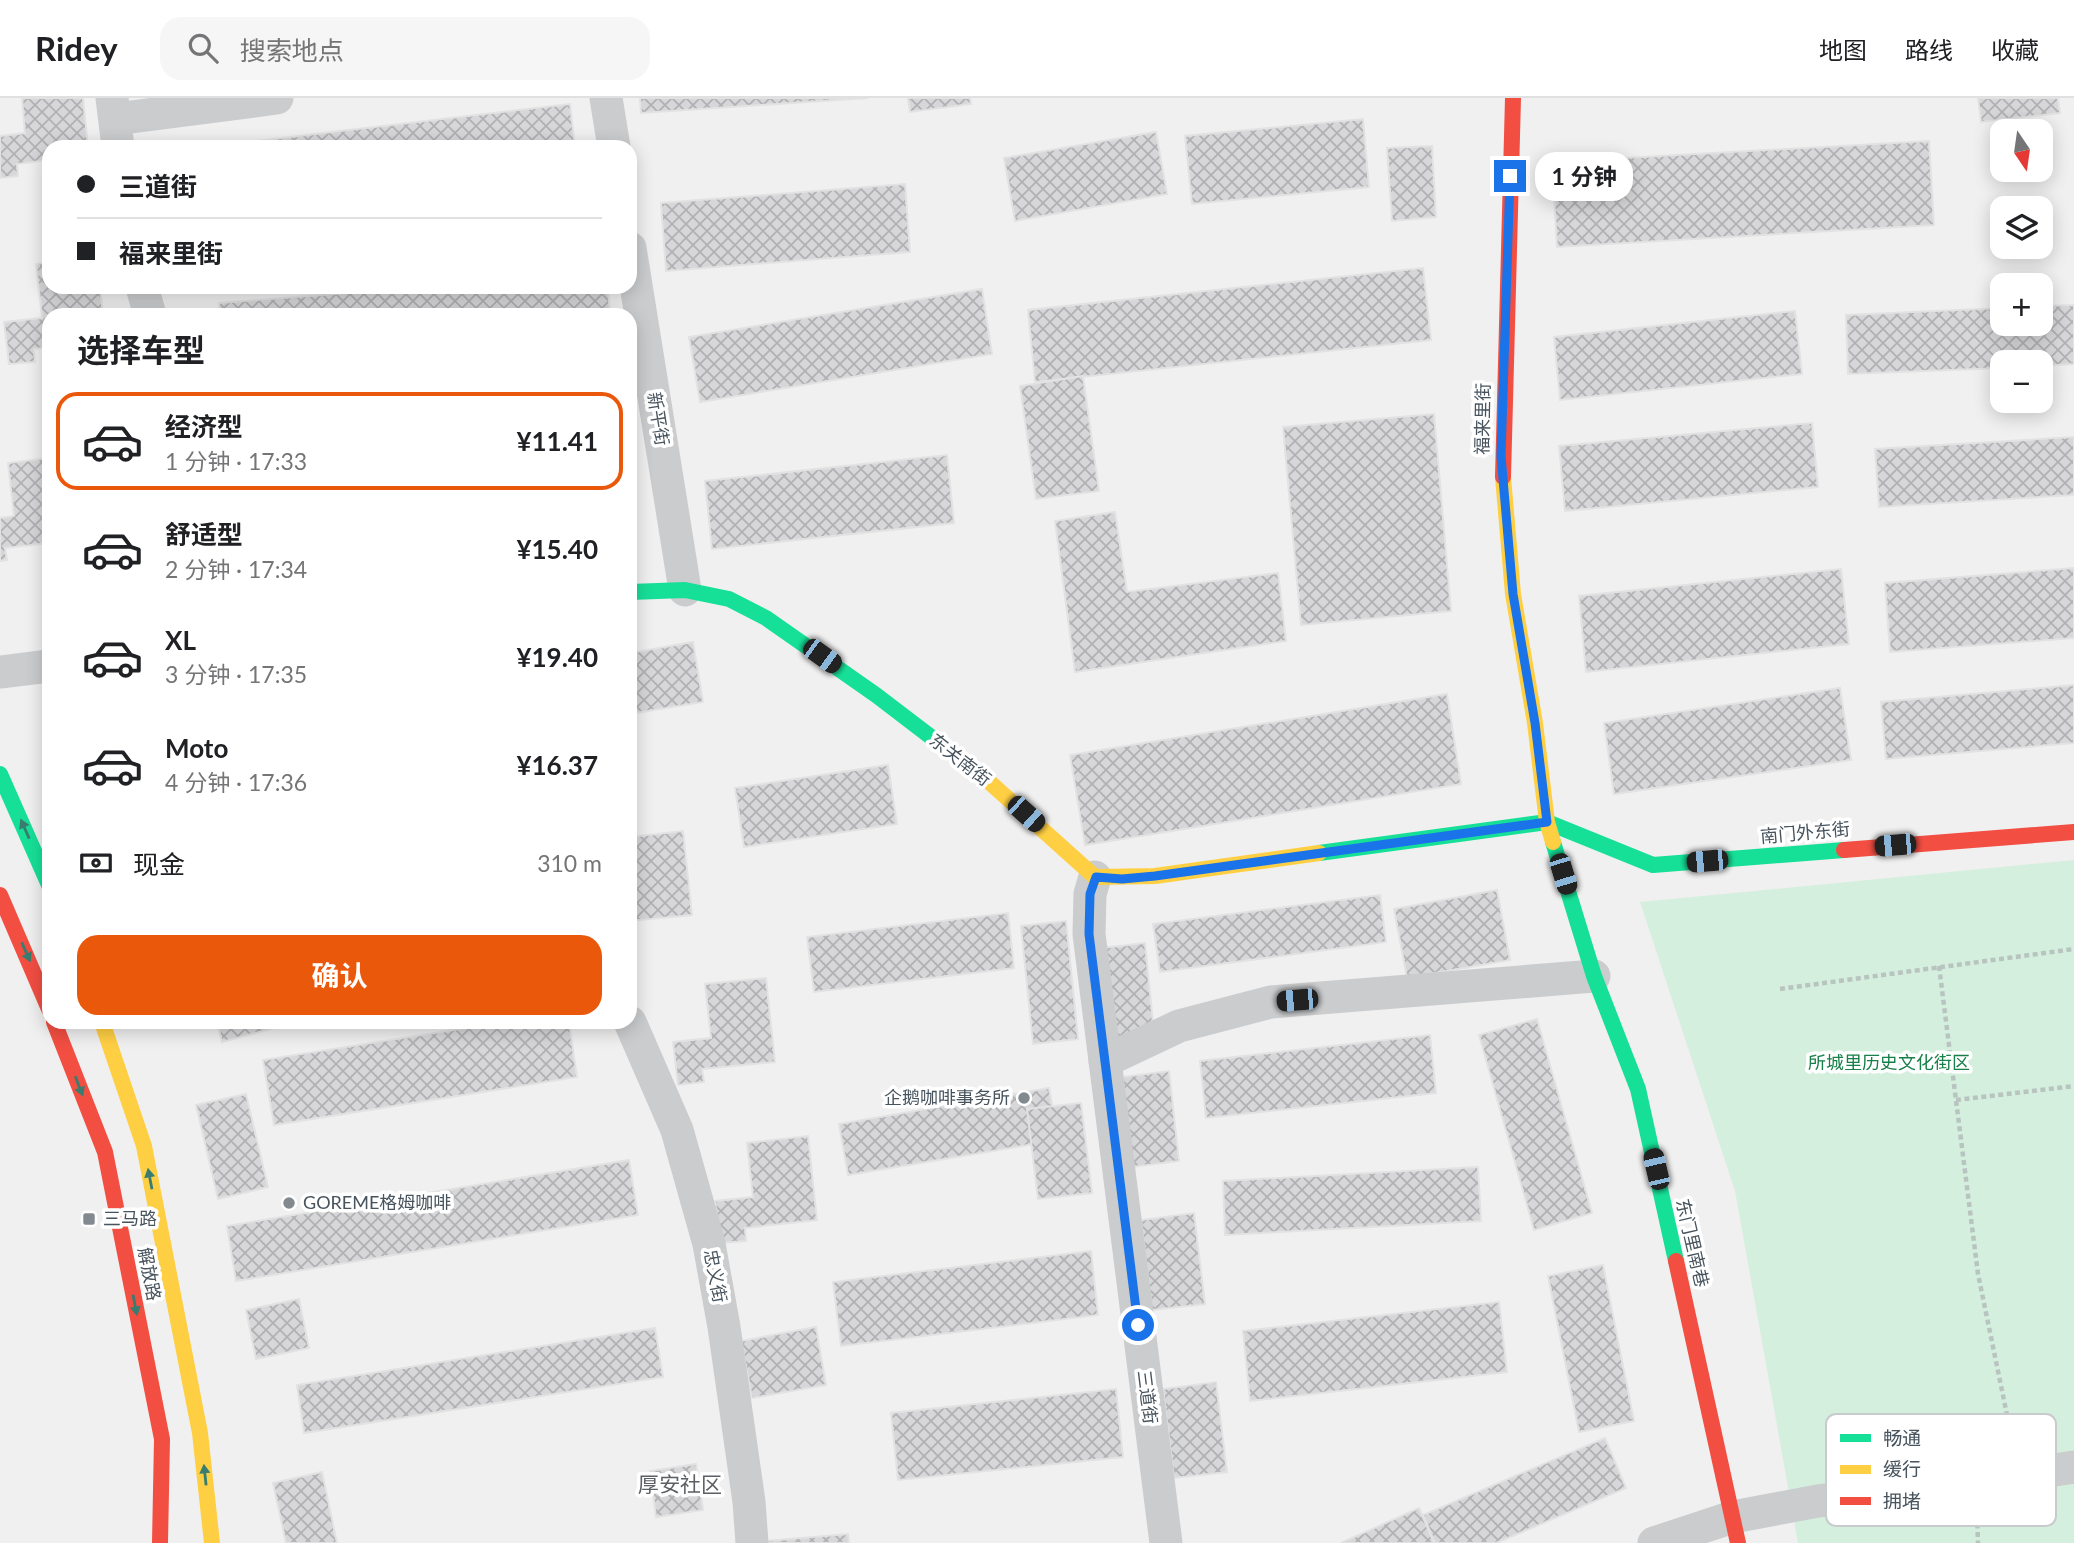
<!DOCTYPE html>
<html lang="zh">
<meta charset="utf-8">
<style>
:root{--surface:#fff;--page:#f6f6f6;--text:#202124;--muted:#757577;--line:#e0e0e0;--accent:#ea580c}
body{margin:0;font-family:Lato,"Noto Sans SC",sans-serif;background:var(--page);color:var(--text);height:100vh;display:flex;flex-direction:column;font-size:26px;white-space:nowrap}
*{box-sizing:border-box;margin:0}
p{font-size:23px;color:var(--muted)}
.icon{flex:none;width:38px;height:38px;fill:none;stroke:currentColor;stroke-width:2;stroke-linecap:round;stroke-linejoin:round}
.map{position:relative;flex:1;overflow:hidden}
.sheet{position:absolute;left:42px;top:210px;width:595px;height:721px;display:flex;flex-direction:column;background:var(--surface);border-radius:21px;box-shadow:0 4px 18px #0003}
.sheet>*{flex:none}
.guide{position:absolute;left:42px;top:42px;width:595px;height:154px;border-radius:21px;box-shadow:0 4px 18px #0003;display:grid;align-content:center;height:154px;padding:0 35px;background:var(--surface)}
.needle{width:46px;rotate:167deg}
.fabs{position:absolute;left:1990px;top:21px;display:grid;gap:14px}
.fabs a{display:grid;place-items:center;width:63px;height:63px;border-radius:14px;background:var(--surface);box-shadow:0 4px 18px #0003;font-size:35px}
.end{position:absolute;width:32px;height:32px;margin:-16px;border:9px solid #1a73e8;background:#fff;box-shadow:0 0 0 4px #fff}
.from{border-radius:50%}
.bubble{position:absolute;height:49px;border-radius:21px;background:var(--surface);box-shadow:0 4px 18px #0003;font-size:23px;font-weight:700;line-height:49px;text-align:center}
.car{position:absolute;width:21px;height:42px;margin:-21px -10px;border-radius:9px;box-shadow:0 0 5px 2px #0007;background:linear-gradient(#222 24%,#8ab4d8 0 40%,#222 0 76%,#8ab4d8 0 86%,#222 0)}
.guide b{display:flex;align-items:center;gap:24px;height:66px;font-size:26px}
.guide b+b{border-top:2px solid var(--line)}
.guide i{width:18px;height:18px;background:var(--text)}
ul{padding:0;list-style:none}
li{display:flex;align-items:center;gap:21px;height:98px;margin:0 14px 10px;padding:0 21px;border:4px solid transparent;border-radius:21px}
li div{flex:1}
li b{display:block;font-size:26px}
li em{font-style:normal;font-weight:700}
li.selected{border-color:var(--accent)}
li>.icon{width:63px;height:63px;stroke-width:1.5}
h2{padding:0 35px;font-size:32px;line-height:84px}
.pay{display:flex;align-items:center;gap:18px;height:77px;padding:0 35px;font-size:26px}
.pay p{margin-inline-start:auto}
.action{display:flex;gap:14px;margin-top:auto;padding:14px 35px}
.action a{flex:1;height:80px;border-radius:21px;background:var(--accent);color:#fff;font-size:28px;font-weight:700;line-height:80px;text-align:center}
header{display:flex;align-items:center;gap:42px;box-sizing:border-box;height:98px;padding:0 35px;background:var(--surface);border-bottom:2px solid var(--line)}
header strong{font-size:33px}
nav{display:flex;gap:38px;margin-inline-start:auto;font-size:24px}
.search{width:490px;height:63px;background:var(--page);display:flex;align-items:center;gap:18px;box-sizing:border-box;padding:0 24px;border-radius:21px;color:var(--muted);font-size:26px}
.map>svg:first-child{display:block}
.green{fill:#d5efde}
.building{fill:url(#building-cross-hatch);stroke:#e2e2e3;stroke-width:2}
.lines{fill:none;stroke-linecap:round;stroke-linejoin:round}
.path{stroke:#b8c4c0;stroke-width:4.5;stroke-dasharray:5 3.5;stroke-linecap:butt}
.street{stroke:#caccce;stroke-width:33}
.fast{stroke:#16e098;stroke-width:16}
.slow{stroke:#ffcf43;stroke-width:16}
.jam{stroke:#f24e42;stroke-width:16}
.oneway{fill:#387d6f}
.route{stroke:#1a73e8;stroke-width:9}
.poi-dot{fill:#828a90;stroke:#fff;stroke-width:2.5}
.labels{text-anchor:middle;stroke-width:7;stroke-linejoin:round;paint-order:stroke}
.street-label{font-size:18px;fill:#47535d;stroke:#fff}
.park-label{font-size:18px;fill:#177f48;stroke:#fff}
.poi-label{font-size:18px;fill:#47535d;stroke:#fff;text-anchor:start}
.quarter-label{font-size:21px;fill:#5c6064;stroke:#fff}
.key{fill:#fff;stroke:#c8cbce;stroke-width:2}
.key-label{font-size:19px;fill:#47535d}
</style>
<header>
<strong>Ridey</strong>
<div class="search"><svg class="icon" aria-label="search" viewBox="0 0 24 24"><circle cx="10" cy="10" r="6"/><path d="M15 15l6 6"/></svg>搜索地点</div>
<nav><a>地图</a><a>路线</a><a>收藏</a></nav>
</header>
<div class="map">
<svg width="2074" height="1445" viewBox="0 0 2074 1445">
<defs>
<pattern id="building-cross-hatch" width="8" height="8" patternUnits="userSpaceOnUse" patternTransform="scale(1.75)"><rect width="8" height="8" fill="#d7d7d9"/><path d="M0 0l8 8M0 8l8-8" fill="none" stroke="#b0b1b3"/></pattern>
</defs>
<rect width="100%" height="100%" fill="#f1f0f0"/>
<polygon class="green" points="2074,762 2074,1445 1798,1445 1735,1093 1640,804"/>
<g class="building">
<polygon points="22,0 83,0 88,49 49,49 49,62 17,66 18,78 0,80 0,38 25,35"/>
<polygon points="640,0 868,0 641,15"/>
<polygon points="908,0 970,0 971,6 910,14"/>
<polygon points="1978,0 2058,0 2060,15 1981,24"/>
<polygon points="570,6 575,49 205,49"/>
<polygon points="1363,21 1369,89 1192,106 1185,38"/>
<polygon points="1156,34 1167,96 1015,123 1004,60"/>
<polygon points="1929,43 1934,127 1557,149 1552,64"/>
<polygon points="1432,48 1436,119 1392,123 1387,50"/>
<polygon points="905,86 910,154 666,173 661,105"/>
<polygon points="49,164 49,189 100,189 103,217 49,217 49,249 34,251 35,264 9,266 4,224 42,220 36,166"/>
<polygon points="1423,170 1431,242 1035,284 1028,212"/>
<polygon points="424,189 608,189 610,217 220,217 219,205"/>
<polygon points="982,191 992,256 700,304 689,239"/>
<polygon points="2074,207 2074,266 2040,268 2040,264 2002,264 2002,270 1848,276 1846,217 2002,210 2002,226 2040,226 2040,208"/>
<polygon points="1795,213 1802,276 1560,302 1554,239"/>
<polygon points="1083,278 1099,393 1036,401 1020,288"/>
<polygon points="1434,316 1451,513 1301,527 1283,329"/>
<polygon points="1812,325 1818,389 1565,413 1559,348"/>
<polygon points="2074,339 2074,397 1879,409 1875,351"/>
<polygon points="947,357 954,425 712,451 705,383"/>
<polygon points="49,360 49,445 5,450 7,462 0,463 0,420 14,418 8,365"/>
<polygon points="1115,414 1127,494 1278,475 1286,543 1075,574 1055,423"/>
<polygon points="2074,470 2074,540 1890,554 1885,485"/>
<polygon points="1841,471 1849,546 1586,574 1579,498"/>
<polygon points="693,544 703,604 630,616 630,555"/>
<polygon points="2074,587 2074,645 1886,661 1881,604"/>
<polygon points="1840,590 1851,662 1614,696 1604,625"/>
<polygon points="1447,596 1461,686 1085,747 1070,657"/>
<polygon points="888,667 897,726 744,749 735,690"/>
<polygon points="683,733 692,817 630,823 630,739"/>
<polygon points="1497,792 1510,862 1407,880 1394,811"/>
<polygon points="1380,797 1386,844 1160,874 1153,826"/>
<polygon points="1008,815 1014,870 814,894 807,839"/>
<polygon points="1066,823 1078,941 1033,946 1021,828"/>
<polygon points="1145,845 1154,935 1111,940 1102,850"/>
<polygon points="766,880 775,964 702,971 704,984 678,987 673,944 711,940 705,886"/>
<polygon points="1537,921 1592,1115 1534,1132 1479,937"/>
<polygon points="217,924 277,924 278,929 222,944"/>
<polygon points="504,924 569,924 577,979 274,1027 263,962"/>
<polygon points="1430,937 1436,995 1206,1020 1200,963"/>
<polygon points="1169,973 1179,1063 1132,1069 1122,979"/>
<polygon points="1049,990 1058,1042 848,1077 839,1026"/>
<polygon points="246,996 268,1089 218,1101 196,1007"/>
<polygon points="1081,1005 1092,1095 1038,1101 1027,1011"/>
<polygon points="808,1038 817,1122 745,1130 746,1143 720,1145 715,1103 753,1099 747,1045"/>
<polygon points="629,1062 638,1117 236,1183 227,1128"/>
<polygon points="1478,1069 1481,1123 1225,1137 1223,1083"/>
<polygon points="1194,1115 1205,1206 1152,1212 1141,1122"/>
<polygon points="1091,1153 1098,1217 841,1248 833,1184"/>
<polygon points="1603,1167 1634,1323 1579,1334 1548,1178"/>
<polygon points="299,1201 309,1250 256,1261 246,1212"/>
<polygon points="1499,1204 1507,1274 1250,1303 1243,1233"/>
<polygon points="816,1229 826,1287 752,1300 741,1243"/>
<polygon points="655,1230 663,1279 304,1335 297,1287"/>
<polygon points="1216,1284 1227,1374 1174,1380 1163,1291"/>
<polygon points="1116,1291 1123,1359 898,1382 891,1315"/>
<polygon points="1605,1340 1626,1390 1496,1445 1435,1445 1423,1417"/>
<polygon points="696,1366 703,1412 656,1419 650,1373"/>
<polygon points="322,1374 337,1445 286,1445 273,1385"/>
<polygon points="1419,1410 1434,1445 1341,1445"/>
<polygon points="848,1436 849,1445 766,1445 766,1443"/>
</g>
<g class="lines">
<g class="path">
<polyline points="1939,868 1978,1176 2013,1346"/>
<polyline points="1780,891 2074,851"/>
<polyline points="1956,1002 2074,988"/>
<polyline points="1977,1417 1978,1445"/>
</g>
<g class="street">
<polyline points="112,0 118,49"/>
<polyline points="606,0 614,49"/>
<polyline points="116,21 277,0"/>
<polyline points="630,150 685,492"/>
<polyline points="142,189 150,217"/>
<polyline points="0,574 49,568"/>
<polyline points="1095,779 1090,796 1089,836 1166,1445"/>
<polyline points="630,924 677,1032 709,1146 724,1229 749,1404 752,1445"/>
<polyline points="1105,963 1179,928 1271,904 1594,878"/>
<polyline points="1654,1445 1733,1419 1818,1403 1965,1386 2074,1369"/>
</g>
<g class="fast">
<polyline points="630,494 685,492 729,501 766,520 876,597 986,681"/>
<polyline points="0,676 49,787"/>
<polyline points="1553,744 1594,878 1638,991 1676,1163"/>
<polyline points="1319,755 1547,724 1653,767 1844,752"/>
</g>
<g class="slow">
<polyline points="1503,379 1513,496 1535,625 1547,724 1553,744"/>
<polyline points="986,681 1095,779 1155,778 1319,755"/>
<polyline points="102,924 144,1048 200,1335 212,1445"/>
</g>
<g class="jam">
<polyline points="1503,379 1513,0"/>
<polyline points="1844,752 2074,734"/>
<polyline points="0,797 49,911"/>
<polyline points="54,924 105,1054 162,1341 160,1445"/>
<polyline points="1676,1163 1738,1445"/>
</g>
</g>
<defs><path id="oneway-solid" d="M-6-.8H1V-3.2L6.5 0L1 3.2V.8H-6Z" transform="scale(1.75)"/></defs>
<g class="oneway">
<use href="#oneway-solid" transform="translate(25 731) rotate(-114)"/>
<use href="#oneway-solid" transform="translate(26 854) rotate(66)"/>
<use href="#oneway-solid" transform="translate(79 988) rotate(69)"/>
<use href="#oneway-solid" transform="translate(150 1081) rotate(-101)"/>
<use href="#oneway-solid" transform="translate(135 1207) rotate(79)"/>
<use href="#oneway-solid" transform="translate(205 1377) rotate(-96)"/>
</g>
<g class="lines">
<polyline class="route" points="1138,1227 1089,836 1090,796 1096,779 1122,781 1155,778 1547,724 1535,625 1513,496 1501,358 1510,78"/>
</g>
<g class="poi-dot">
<circle cx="1024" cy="1000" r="7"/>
<circle cx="289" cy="1105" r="7"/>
<rect x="82" y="1114" width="14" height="14" rx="3.5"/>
</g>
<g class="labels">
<g class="street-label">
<text transform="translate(658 321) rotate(81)" y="6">新平街</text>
<text transform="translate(1483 321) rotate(-89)" y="6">福来里街</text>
<text transform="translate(960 662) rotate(38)" y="6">东关南街</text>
<text transform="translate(1805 735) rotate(-5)" y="6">南门外东街</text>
<text transform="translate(1692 1145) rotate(77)" y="6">东门里南巷</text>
<text transform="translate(149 1176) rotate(79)" y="6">解放路</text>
<text transform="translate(715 1178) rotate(79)" y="6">忠义街</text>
<text transform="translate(1147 1299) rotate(83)" y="6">三道街</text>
</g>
<g class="park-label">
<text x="1889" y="971">所城里历史文化街区</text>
</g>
<g class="poi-label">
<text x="1010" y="1006" text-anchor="end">企鹅咖啡事务所</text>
<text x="303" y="1111">GOREME格姆咖啡</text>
<text x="103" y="1127">三马路</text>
</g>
<g class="quarter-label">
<text x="680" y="1394">厚安社区</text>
</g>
</g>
<rect x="1826" y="1316" width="230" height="112" rx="10" class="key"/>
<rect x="1840" y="1336" width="31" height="8" fill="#16e098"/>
<rect x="1840" y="1367" width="31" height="9" fill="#ffcf43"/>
<rect x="1840" y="1399" width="31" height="8" fill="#f24e42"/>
<g class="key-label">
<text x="1883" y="1347">畅通</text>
<text x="1883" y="1378">缓行</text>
<text x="1883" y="1410">拥堵</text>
</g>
</svg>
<div class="fabs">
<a><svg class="needle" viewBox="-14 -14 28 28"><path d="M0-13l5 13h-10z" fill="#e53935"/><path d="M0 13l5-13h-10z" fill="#757577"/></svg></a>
<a><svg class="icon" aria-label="layers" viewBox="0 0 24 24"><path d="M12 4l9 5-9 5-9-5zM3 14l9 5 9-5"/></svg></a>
<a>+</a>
<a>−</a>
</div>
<i class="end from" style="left:1138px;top:1227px"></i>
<i class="end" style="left:1510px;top:78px"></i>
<div class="bubble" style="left:1535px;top:54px;width:98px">1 分钟</div>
<i class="car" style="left:822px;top:558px;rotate:126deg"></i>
<i class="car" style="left:1026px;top:716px;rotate:132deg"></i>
<i class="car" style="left:1895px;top:747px;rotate:265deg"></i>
<i class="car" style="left:1707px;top:763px;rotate:265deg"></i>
<i class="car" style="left:1563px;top:776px;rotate:163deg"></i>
<i class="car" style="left:1297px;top:902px;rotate:265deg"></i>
<i class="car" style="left:1656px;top:1071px;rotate:347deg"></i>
<div class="guide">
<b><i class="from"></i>三道街</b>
<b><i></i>福来里街</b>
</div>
<section class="sheet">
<h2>选择车型</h2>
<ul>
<li class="selected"><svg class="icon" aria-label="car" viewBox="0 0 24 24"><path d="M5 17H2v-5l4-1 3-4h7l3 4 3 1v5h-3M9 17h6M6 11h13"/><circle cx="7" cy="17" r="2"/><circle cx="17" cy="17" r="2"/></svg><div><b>经济型</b><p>1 分钟 · 17:33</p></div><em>¥11.41</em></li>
<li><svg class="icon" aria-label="car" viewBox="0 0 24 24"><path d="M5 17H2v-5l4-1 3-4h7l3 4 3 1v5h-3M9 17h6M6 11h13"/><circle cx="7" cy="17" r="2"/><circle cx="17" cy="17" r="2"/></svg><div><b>舒适型</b><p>2 分钟 · 17:34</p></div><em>¥15.40</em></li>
<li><svg class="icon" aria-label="car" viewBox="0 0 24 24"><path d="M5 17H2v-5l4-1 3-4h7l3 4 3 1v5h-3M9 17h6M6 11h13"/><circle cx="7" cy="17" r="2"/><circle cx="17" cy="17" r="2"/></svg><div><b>XL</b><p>3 分钟 · 17:35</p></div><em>¥19.40</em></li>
<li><svg class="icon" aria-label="car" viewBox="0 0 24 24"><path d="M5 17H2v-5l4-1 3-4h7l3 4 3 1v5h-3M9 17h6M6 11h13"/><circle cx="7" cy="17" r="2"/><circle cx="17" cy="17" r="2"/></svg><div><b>Moto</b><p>4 分钟 · 17:36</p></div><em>¥16.37</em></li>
</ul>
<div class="pay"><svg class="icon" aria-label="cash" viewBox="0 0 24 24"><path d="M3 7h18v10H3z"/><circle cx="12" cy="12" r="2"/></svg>现金<p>310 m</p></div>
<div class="action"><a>确认</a></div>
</section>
</div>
